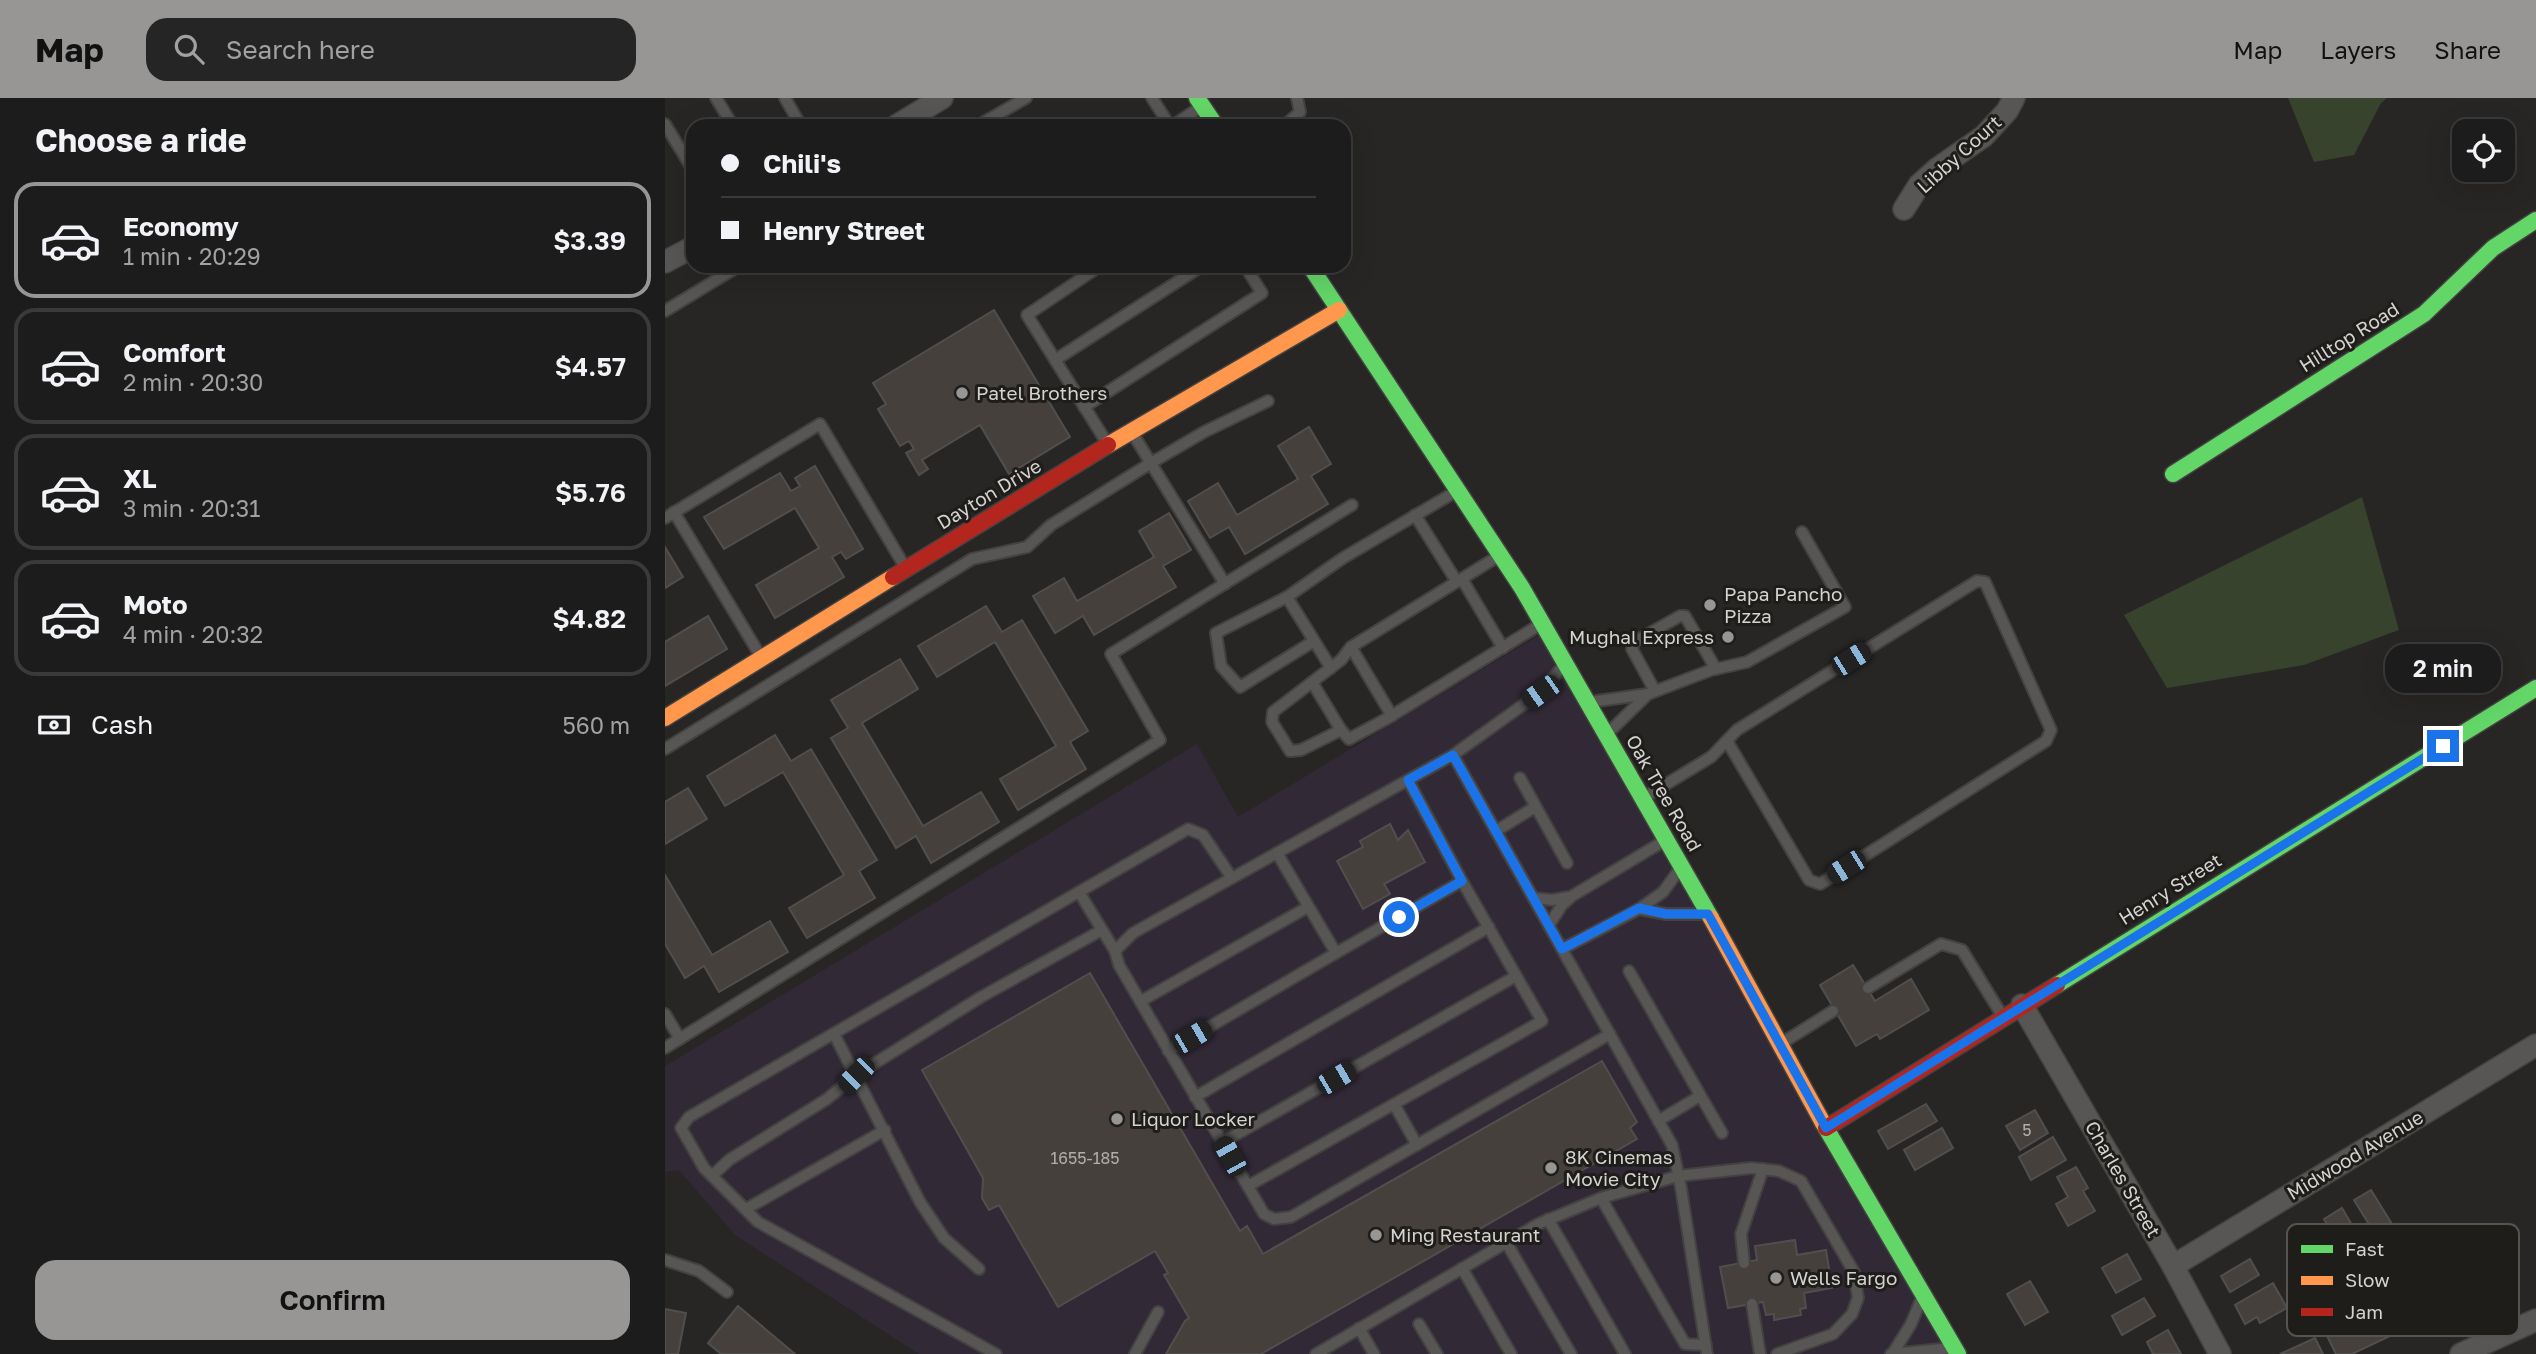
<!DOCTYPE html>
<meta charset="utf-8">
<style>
:root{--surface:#1d1c1c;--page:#252525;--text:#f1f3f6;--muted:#a0a1a3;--line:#3b3a3b;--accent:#979695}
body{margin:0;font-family:"Golos Text",sans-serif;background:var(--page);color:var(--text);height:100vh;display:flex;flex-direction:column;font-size:26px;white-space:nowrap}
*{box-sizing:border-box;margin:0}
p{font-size:23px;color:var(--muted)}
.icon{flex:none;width:38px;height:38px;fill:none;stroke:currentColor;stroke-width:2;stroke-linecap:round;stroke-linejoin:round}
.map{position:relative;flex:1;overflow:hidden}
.side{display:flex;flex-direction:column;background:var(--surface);width:665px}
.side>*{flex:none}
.banner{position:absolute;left:21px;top:21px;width:665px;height:154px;border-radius:21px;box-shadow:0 7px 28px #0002,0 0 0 2px var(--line);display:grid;align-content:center;height:154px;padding:0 35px;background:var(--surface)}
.fabs{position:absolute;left:1787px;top:21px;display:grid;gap:14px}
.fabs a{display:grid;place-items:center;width:63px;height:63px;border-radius:14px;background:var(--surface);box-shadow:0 7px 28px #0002,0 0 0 2px var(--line);font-size:35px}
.end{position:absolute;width:32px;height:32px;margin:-16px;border:9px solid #1a73e8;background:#fff;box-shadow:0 0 0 4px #fff}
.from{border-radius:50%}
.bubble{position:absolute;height:49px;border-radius:21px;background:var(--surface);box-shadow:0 7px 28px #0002,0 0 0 2px var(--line);font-size:23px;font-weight:600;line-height:49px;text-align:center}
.car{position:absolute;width:21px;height:42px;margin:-21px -10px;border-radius:9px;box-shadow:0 0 5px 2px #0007;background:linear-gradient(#222 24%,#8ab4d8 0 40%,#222 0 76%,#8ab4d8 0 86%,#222 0)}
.banner b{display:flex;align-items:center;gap:24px;height:66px;font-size:26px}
.banner b+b{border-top:2px solid var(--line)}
.banner i{width:18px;height:18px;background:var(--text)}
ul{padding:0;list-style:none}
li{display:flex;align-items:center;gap:21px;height:116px;margin:0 14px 10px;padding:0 21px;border:4px solid var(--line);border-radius:21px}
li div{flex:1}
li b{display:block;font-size:26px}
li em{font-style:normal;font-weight:600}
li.active{border-color:var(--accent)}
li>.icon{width:63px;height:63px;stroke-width:1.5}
h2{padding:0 35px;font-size:32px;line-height:84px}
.pay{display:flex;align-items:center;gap:18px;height:77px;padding:0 35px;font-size:26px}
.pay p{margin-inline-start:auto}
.action{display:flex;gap:14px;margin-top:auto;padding:14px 35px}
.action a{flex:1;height:80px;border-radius:21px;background:var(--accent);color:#111;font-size:28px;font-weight:600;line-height:80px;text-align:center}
header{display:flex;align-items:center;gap:42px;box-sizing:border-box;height:98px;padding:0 35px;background:var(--accent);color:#111}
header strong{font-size:33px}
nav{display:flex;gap:38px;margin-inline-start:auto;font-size:24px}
.search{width:490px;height:63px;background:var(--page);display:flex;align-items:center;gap:18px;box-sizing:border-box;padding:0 24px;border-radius:21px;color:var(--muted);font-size:26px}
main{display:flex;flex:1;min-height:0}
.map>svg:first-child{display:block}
.commercial{fill:#312936}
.green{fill:#38432d}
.building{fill:#45403b;stroke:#504f4e;stroke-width:2}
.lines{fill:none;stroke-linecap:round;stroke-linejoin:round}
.lane-casing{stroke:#434241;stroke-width:14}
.street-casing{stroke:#434241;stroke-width:24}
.fast-casing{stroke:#434241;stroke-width:19}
.slow-casing{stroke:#434241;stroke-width:19}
.jam-casing{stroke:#434241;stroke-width:19}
.lane{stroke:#575655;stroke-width:10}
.street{stroke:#575655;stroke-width:21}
.fast{stroke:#63d668;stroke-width:16}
.slow{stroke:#ff974d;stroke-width:16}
.jam{stroke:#b3261e;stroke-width:16}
.route{stroke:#1a73e8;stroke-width:9}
.poi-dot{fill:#979695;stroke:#1f1d1a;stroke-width:2.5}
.labels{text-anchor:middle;stroke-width:6;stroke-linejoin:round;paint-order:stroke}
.number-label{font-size:16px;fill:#b0aeac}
.street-label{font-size:19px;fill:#d4d3d1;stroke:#1f1d1a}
.poi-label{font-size:19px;fill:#d4d3d1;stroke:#1f1d1a;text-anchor:start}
.key{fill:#1f1d1a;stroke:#555451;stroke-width:2}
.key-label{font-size:19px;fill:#d4d3d1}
</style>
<header>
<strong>Map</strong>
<div class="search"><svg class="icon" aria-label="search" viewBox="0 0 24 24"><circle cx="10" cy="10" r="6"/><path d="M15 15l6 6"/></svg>Search here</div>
<nav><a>Map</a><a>Layers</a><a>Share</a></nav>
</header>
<main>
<section class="side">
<h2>Choose a ride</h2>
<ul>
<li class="active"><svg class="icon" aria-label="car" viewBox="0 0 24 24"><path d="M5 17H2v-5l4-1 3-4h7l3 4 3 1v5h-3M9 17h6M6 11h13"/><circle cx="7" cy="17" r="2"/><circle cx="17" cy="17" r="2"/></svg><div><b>Economy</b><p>1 min · 20:29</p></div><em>$3.39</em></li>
<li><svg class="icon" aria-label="car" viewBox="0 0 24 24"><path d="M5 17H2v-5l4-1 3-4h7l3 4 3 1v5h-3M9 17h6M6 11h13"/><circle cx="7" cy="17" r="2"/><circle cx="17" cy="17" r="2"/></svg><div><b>Comfort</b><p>2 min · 20:30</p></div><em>$4.57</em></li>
<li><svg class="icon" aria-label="car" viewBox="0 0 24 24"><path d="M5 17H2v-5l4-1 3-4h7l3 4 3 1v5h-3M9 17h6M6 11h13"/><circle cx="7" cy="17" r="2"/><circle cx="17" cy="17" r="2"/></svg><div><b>XL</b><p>3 min · 20:31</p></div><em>$5.76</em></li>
<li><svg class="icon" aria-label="car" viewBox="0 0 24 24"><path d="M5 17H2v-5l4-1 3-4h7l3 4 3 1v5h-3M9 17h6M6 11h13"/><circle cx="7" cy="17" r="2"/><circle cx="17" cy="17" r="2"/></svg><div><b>Moto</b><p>4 min · 20:32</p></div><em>$4.82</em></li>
</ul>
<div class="pay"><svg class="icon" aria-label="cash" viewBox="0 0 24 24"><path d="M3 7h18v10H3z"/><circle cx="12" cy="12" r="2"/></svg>Cash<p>560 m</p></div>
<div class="action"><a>Confirm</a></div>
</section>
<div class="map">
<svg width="1871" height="1256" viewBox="0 0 1871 1256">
<rect width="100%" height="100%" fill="#272625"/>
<polygon class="commercial" points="881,533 1293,1256 254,1256 70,1137 14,1072 0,1074 0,968 532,646 573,719"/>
<g class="green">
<polygon points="1623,0 1722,0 1716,5 1689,57 1649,64"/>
<polygon points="1697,399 1734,532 1639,567 1502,590 1459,517"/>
</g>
<g class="building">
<polygon points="329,212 405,339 344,376 315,327 257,362 263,371 254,377 241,355 249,351 244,343 235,348 213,311 221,306 208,285"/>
<polygon points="644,329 666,366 646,378 663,406 580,456 564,429 545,440 523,403 553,385 572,417 633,381 613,348"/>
<polygon points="150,368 198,451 181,461 176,454 167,459 179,479 110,520 91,487 154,450 130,410 59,451 39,419 115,375 126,393 135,388 130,380"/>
<polygon points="504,415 526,452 498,468 511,489 429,537 418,518 390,535 368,498 399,480 412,503 489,459 474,433"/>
<polygon points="0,449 18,479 0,490"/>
<polygon points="321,508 337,534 357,522 423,633 405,644 421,671 353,712 335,681 391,648 330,544 272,579 253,548"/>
<polygon points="43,518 62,551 0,588 0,544"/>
<polygon points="235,561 253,591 197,625 258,728 316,694 334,724 266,765 251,738 231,750 166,640 183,630 166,602"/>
<polygon points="110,637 126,663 146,651 212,762 194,773 210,800 142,840 124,810 179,777 118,674 60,708 42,678"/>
<polygon points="23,690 42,721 0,746 0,704"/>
<polygon points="725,726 733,742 743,732 760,764 719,786 725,796 698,811 672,763 698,749 695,743"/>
<polygon points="0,777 47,857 105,823 123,854 54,894 39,868 20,880 0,846"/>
<polygon points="1188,867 1210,903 1246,881 1264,912 1215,941 1212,936 1191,948 1155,887"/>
<polygon points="425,875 575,1133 582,1128 598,1156 937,963 972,1024 965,1030 972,1041 596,1256 501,1256 520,1223 524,1220 499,1177 503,1175 490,1153 393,1209 334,1107 324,1112 317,1100 318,1080 257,972"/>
<polygon points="1261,1006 1272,1023 1223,1051 1213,1033"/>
<polygon points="1370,1012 1383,1035 1355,1052 1341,1028"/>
<polygon points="1277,1030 1288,1050 1250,1072 1239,1052"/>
<polygon points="1388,1039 1401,1062 1366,1082 1354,1059"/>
<polygon points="1411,1069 1423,1090 1418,1093 1430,1113 1403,1128 1391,1106 1403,1099 1392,1079"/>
<polygon points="1706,1092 1730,1131 1713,1141 1689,1102"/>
<polygon points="1677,1110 1694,1139 1676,1150 1659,1121"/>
<polygon points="1130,1142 1132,1157 1161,1152 1167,1190 1139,1195 1141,1210 1135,1211 1136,1217 1109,1222 1109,1216 1101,1217 1098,1204 1063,1210 1055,1169 1092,1162 1090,1148"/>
<polygon points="1462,1156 1476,1181 1451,1195 1437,1170"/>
<polygon points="1585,1161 1594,1177 1565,1194 1556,1178"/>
<polygon points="1365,1183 1383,1214 1360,1227 1342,1196"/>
<polygon points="1608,1185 1622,1210 1595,1225 1592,1219 1580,1226 1570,1207"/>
<polygon points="1479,1200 1490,1218 1457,1237 1447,1218"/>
<polygon points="73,1208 130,1256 56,1256 43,1245"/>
<polygon points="0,1211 21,1215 13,1256 0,1256"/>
<polygon points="1714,1211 1727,1237 1687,1256 1671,1256 1661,1236"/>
<polygon points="1503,1232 1516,1256 1488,1256 1482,1244"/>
<polygon points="1650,1240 1658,1256 1615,1256"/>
</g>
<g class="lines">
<defs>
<g id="lane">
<polyline points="51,0 68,28"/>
<polyline points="120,0 136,28"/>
<polyline points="487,0 505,28"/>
<polyline points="0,26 28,72"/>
<polyline points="312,28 361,0"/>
<polyline points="507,28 537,8"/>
<polyline points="619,28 635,14 632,0"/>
<polyline points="435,168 362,217 442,345"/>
<polyline points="0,213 74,168"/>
<polyline points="390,262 537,168"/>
<polyline points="419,309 597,195 580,168"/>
<polyline points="468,336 560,486"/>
<polyline points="9,414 96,559"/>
<polyline points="750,417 792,484"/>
<polyline points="0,420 155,326 240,469"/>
<polyline points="832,459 686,549 676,562 608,614 607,624 625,653 636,652 676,632 684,641 723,620 876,526"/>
<polyline points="797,481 838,550"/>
<polyline points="622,499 666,570"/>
<polyline points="649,543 575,589 556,568 551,535 622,499 678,460 790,394"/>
<polyline points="686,549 727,618"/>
<polyline points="898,568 876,594 788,657 468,835 450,853 454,867 599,1116 609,1121 626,1119 945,936"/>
<polyline points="647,584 676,632"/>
<polyline points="990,593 967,551 969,544 1015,518 1020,518 1051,571"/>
<polyline points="983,596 1046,572 1082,564 1180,509 1137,434"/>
<polyline points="925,604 983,596 943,635"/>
<polyline points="0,651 307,461 362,449 386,427 486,365 539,334 603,303"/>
<polyline points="788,657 1007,1047 1016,1090 1042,1256"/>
<polyline points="855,680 902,765"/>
<polyline points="980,699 1046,659 1072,632 1312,483 1320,484 1386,632 1381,643 1155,786 1144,782 1062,643"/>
<polyline points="831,733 870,709"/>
<polyline points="612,755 671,855 797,783 743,682"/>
<polyline points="414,794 450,853"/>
<polyline points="869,800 887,802 904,799"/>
<polyline points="974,811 998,794 1014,772"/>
<polyline points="884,827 897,807 907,798 999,743"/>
<polyline points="897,851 974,811 1001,816 1038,816"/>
<polyline points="964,873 1057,1035"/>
<polyline points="1203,890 1276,846 1297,852 1338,919"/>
<polyline points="476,903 643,809"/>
<polyline points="0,916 15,941"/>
<polyline points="169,936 255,1104 279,1140 314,1171"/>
<polyline points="1117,945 1168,913"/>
<polyline points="0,950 495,642 446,556 687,407"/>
<polyline points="503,953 671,855"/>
<polyline points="530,999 824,829"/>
<polyline points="993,1023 1035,998"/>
<polyline points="558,1044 851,878"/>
<polyline points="752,1047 729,1006 877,923 797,783"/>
<polyline points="47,1078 64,1062 162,1001 191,977 316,899 437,832"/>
<polyline points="583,1088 729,1006"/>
<polyline points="936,1100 1020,1246 1041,1247"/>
<polyline points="81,1111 220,1032"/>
<polyline points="883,1121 960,1256"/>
<polyline points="841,1144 906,1256"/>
<polyline points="0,1162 34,1173 62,1194"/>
<polyline points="1079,1165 1076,1136 1098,1071"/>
<polyline points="797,1170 846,1256"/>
<polyline points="1087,1206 1095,1256"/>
<polyline points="754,1226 772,1256"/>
<polyline points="694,1230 709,1256"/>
<polyline points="1228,1255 1246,1226 1256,1202"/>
<polyline points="331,1256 93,1124 39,1070 16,1030 24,1019 523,731 538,737 567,780"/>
<polyline points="470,1256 493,1214"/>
<polyline points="651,1256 873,1126 936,1100 1013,1078 1086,1070 1114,1073 1136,1083 1189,1174 1193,1200 1187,1216 1168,1236 1112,1256"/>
<polyline points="1226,1256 1287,1250"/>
</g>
<g id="street">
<polyline points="231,28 277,0"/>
<polyline points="1239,111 1254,87 1273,70 1319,38 1342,13 1349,0"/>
<polyline points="0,164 28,149"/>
<polyline points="1357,907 1508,1168 1555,1256"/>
<polyline points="1508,1168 1871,947"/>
<polyline points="1796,1256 1871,1222"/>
</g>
<g id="fast">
<polyline points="532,0 551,28"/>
<polyline points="645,168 857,490 1046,820"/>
<polyline points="1508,376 1759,216 1828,150 1871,122"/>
<polyline points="1392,887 1871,590"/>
<polyline points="1158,1025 1293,1256"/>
</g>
<g id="slow">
<polyline points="443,347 674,212"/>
<polyline points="0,620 228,479"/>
<polyline points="1046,820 1158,1025"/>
</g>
<g id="jam">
<polyline points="228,479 443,347"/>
<polyline points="1161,1030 1392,887"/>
</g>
</defs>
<use href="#lane" class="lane-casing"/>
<use href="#street" class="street-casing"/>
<use href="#fast" class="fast-casing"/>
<use href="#slow" class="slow-casing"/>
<use href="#jam" class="jam-casing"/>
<use href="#lane" class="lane"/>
<use href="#street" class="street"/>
<use href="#fast" class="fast"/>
<use href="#slow" class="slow"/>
<use href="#jam" class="jam"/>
</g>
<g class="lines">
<polyline class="route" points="734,819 797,783 743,682 788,657 897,851 974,810 1001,816 1043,816 1161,1030 1778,648"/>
</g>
<g class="poi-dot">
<circle cx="297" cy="295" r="7"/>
<circle cx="1045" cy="507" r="7"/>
<circle cx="1063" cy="539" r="7"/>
<circle cx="452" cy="1021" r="7"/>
<circle cx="886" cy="1070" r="7"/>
<circle cx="711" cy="1137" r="7"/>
<circle cx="1111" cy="1180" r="7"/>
</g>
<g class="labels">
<g class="number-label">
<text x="1362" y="1038">5</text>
<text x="420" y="1066">1655-185</text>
</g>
<g class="street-label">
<text transform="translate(1294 56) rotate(-42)" y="7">Libby Court</text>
<text transform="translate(1684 239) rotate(-32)" y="7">Hilltop Road</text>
<text transform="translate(324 396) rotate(-31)" y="7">Dayton Drive</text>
<text transform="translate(999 695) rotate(60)" y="7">Oak Tree Road</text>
<text transform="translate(1505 791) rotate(-32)" y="7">Henry Street</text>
<text transform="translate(1690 1057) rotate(-31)" y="7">Midwood Avenue</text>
<text transform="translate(1458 1081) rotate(60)" y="7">Charles Street</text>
</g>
<g class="poi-label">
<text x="311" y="302">Patel Brothers</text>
<text x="1059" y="503">Papa Pancho<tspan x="1059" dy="22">Pizza</tspan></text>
<text x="1049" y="546" text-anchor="end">Mughal Express</text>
<text x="466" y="1028">Liquor Locker</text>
<text x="900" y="1066">8K Cinemas<tspan x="900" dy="22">Movie City</tspan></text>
<text x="725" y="1144">Ming Restaurant</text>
<text x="1125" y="1187">Wells Fargo</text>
</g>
</g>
<rect x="1622" y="1126" width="232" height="112" rx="10" class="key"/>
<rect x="1636" y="1147" width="32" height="8" fill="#63d668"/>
<rect x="1636" y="1178" width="32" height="9" fill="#ff974d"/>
<rect x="1636" y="1210" width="32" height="8" fill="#b3261e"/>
<g class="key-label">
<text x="1680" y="1158">Fast</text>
<text x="1680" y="1189">Slow</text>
<text x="1680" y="1221">Jam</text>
</g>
</svg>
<div class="fabs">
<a><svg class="icon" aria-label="locate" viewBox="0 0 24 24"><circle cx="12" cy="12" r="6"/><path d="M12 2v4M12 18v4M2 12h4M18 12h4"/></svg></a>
</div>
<i class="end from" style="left:734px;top:819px"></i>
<i class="end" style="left:1778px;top:648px"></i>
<div class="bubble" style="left:1720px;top:546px;width:116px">2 min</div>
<i class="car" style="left:1186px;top:561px;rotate:58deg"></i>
<i class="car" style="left:876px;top:594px;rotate:235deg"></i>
<i class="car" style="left:1181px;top:769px;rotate:238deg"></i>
<i class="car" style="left:527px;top:939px;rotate:60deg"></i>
<i class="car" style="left:191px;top:977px;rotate:225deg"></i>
<i class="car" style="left:671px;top:980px;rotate:60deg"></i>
<i class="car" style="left:565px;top:1058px;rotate:331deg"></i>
<div class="banner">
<b><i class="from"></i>Chili's</b>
<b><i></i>Henry Street</b>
</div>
</div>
</main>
